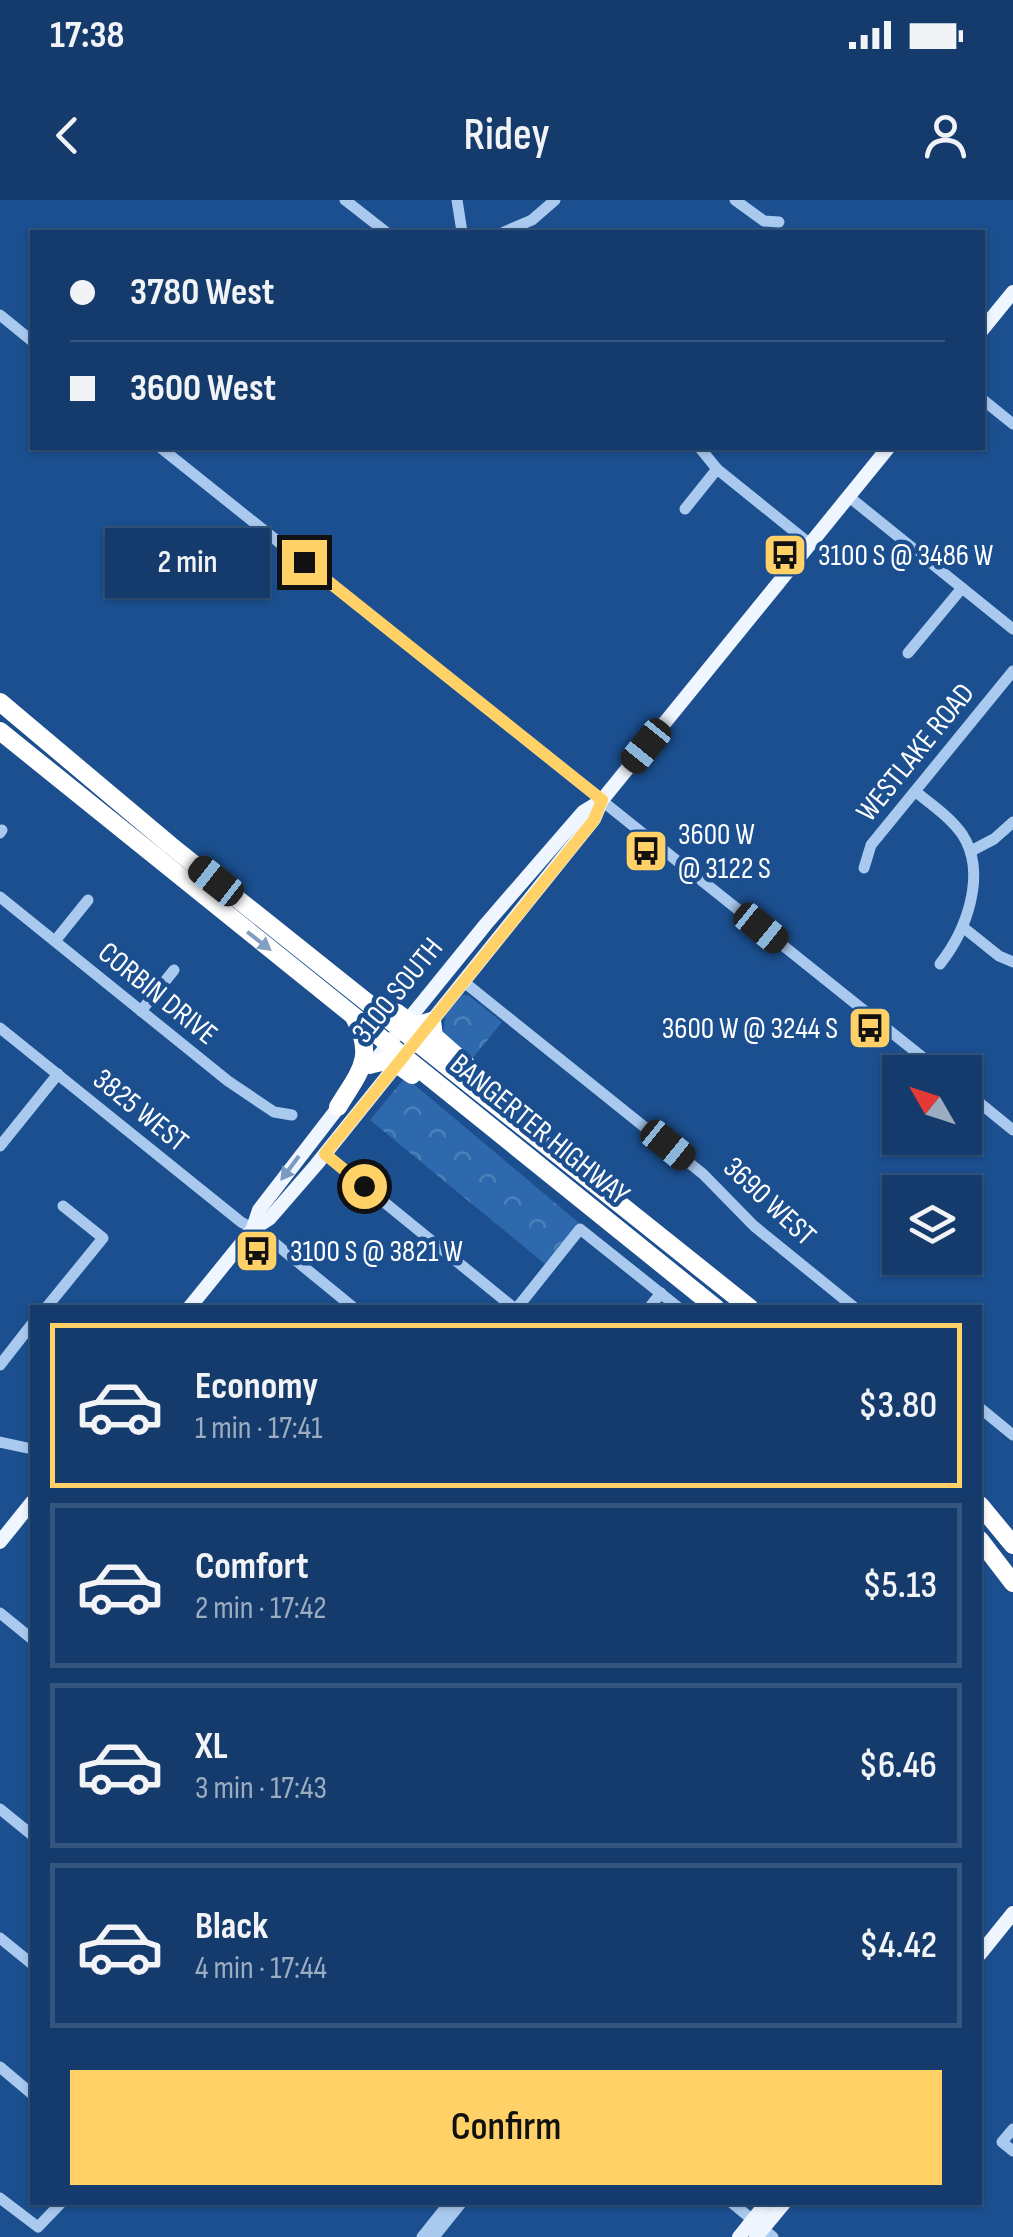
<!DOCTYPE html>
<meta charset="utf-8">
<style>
:root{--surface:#143b6b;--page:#214673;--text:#f1f3f6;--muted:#9dadc1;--line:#33557e;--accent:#ffd166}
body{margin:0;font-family:"Sofia Sans Condensed",sans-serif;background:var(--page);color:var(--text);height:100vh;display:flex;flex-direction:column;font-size:38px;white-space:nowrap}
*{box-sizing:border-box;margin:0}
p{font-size:32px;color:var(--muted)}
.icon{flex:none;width:55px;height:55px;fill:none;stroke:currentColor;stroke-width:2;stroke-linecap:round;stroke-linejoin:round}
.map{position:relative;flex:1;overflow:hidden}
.side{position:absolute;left:30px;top:1105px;width:952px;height:900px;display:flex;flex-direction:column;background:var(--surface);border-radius:0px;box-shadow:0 2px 8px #0004,0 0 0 2px var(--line)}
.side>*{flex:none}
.hud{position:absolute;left:30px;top:30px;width:955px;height:220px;border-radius:0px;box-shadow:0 2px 8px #0004,0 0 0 2px var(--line);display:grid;align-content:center;height:220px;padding:0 40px;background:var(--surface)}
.needle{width:65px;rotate:309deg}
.buttons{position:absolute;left:882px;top:855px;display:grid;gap:20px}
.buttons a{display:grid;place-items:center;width:100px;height:100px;border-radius:0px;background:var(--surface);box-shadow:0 2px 8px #0004,0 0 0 2px var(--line);font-size:50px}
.end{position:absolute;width:45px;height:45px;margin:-22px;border:12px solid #ffd166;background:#111;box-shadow:0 0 0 5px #111}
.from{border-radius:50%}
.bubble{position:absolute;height:70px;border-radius:0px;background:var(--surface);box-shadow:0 2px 8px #0004,0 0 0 2px var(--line);font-size:32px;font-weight:600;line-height:70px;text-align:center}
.car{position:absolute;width:30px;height:60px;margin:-30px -15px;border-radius:12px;box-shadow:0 0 8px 2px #0007;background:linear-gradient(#222 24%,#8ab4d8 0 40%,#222 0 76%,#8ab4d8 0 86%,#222 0)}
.hud b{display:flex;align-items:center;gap:35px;height:95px;font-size:38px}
.hud b+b{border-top:2px solid var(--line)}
.hud i{width:25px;height:25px;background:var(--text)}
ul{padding:18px 0 0;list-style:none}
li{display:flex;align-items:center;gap:30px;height:165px;margin:0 20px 15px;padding:0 20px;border:5px solid var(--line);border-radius:0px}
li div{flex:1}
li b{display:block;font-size:38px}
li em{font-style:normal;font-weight:600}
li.active{border-color:var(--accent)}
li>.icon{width:90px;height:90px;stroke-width:1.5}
.cta{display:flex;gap:20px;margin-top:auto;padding:20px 40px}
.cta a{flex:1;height:115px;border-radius:0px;background:var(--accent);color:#111;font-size:40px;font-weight:600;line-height:115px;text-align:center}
.status{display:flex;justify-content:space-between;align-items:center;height:70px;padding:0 50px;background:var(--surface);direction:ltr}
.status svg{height:28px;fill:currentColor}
header{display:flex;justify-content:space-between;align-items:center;height:130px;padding:0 40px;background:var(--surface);font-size:45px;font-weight:600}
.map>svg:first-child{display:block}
.park{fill:url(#park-crowns)}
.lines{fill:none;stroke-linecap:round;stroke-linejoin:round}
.minor{stroke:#a9c9ee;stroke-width:11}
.major{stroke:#f0f6ff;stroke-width:14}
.highway{stroke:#fff;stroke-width:18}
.oneway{fill:#829ec1}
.oneway2{fill:#7b9ac1}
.route{stroke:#ffd166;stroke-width:12}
.labels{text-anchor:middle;stroke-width:9;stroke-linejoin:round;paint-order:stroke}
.poi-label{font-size:30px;fill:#fff;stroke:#1b4f8f;text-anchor:start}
.street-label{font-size:30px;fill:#fff;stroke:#1b4f8f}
</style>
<div class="status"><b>17:38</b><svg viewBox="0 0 49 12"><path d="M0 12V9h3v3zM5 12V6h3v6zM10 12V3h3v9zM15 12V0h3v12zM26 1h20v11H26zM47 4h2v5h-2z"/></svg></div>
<header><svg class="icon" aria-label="back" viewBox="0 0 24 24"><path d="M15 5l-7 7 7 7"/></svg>Ridey<svg class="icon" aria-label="person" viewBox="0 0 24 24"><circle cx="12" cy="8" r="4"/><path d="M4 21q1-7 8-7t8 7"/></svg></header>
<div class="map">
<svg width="1013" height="2037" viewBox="0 0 1013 2037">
<defs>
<pattern id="park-crowns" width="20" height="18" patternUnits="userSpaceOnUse" patternTransform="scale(2.5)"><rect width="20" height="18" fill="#2e69ad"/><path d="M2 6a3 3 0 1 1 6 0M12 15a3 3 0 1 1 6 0" fill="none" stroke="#4d80b9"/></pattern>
</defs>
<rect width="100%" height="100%" fill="#1b4f8f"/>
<g class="park">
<polygon points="462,795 468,795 502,822 473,858 443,835 445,816"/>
<polygon points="403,880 410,881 579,1023 545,1064 370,920"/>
</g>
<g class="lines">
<g class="minor">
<polyline points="345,0 386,32"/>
<polyline points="457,0 462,32"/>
<polyline points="735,0 764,21 779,22"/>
<polyline points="504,32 532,20 555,0"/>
<polyline points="0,115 32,141"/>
<polyline points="982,199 1013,224"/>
<polyline points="161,248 941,872"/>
<polyline points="700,248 717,269 810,344"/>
<polyline points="848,296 1013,429"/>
<polyline points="685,309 717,269"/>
<polyline points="908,453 962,388"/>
<path d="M916 592C932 605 950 617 962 634 988 674 966 731 940 764"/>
<polyline points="0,633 2,630"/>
<polyline points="971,651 994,639 1013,622"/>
<polyline points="864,668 871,645 1013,471"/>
<polyline points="0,697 228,881 274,912 292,915"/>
<polyline points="964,728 999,756 1013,762"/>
<polyline points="55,741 88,700"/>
<polyline points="464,782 703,974 754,1026 855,1108"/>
<polyline points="141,811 174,770"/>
<polyline points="0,828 241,1022 266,1036 354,1108"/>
<polyline points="965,891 1013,930"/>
<polyline points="0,946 58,874"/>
<polyline points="325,954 514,1108"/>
<polyline points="46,1108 103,1038 63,1006"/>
<polyline points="517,1108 580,1029 679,1108"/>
<polyline points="649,1108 661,1093"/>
<polyline points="0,1165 32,1124"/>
<polyline points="980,1208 1013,1235"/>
<polyline points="0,1242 32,1249"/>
<polyline points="0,1413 32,1439"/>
<polyline points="0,1609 32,1635"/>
<polyline points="0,1738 32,1764"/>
<polyline points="0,1867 32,1894"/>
<polyline points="1013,1929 1002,1942 1013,1951"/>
<polyline points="0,1998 38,2027 62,2002"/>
<polyline points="731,2002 773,2037"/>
<polyline points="422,2037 450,2002"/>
<polyline points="434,2037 462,2002"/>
</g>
<g class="major">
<polyline points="982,130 1013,92"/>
<polyline points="370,867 486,724 583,612 601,601"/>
<polyline points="253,1028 259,1010 344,900"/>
<polyline points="189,1108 253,1029 270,1018 316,965 594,619 602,600 888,248"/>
<polyline points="0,1342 32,1302"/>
<polyline points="980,1754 1013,1713"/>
<polyline points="739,2037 767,2002"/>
<polyline points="756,2037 785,2002"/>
</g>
<g class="highway">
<polyline points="0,502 170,645 750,1108"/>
<polyline points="0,531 716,1108"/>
<polyline points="396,812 415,826 432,821 434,836 529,920"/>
<polyline points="373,864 391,860 412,875"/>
<path d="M338 907C359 872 376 858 354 817"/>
<polyline points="980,1305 1013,1345"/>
<polyline points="980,1340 1013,1383"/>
</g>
</g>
<defs><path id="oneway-solid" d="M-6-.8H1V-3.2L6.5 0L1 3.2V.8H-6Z" transform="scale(2.5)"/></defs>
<use class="oneway" href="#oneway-solid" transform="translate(259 741) rotate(38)"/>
<use class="oneway2" href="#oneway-solid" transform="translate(290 968) rotate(127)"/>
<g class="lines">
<polyline class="route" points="304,362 602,600 594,620 325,954 364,986"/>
</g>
<defs>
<symbol id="bus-square" viewBox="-11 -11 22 22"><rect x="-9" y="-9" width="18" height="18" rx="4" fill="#ffd166" stroke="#1b4f8f"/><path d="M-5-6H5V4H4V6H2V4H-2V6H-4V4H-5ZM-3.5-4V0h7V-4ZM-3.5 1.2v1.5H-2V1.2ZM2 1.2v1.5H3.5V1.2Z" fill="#111"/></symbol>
</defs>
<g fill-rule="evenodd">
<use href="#bus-square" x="760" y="330" width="50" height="50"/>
<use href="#bus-square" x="621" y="626" width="50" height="50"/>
<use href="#bus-square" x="845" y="803" width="50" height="50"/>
<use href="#bus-square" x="232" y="1026" width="50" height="50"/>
</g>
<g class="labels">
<g class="poi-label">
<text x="818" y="365">3100 S @ 3486 W</text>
<text x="678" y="644">3600 W<tspan x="678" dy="34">@ 3122 S</tspan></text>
<text x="838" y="838" text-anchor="end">3600 W @ 3244 S</text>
<text x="290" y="1061">3100 S @ 3821 W</text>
</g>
<g class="street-label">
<text transform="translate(915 552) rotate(-51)" y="10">WESTLAKE ROAD</text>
<text transform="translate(397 790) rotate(-51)" y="10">3100 SOUTH</text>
<text transform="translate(158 793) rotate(39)" y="10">CORBIN DRIVE</text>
<text transform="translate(141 910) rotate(39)" y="10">3825 WEST</text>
<text transform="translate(540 929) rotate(39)" y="10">BANGERTER HIGHWAY</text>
<text transform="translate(770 1001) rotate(43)" y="10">3690 WEST</text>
</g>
</g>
</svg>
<div class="buttons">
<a><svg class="needle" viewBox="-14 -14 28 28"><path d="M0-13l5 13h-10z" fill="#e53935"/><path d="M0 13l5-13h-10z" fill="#9dadc1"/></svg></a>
<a><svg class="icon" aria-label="layers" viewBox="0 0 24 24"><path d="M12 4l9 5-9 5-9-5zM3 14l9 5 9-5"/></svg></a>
</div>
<i class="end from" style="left:364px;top:986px"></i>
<i class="end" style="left:304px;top:362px"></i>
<div class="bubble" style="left:105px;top:328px;width:165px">2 min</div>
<i class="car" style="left:646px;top:546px;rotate:219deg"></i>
<i class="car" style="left:216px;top:681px;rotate:308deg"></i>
<i class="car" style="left:761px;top:728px;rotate:129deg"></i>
<i class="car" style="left:668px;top:945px;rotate:129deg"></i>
<div class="hud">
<b><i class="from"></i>3780 West</b>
<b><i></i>3600 West</b>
</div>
<section class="side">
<ul>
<li class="active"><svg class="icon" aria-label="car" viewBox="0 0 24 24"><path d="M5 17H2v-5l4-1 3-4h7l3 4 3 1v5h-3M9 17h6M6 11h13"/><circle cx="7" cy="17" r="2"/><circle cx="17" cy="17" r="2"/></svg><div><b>Economy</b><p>1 min · 17:41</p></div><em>$3.80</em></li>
<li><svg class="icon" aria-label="car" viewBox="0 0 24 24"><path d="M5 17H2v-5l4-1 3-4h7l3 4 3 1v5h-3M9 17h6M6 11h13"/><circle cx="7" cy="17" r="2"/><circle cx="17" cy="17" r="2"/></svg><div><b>Comfort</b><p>2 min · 17:42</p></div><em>$5.13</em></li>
<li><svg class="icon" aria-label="car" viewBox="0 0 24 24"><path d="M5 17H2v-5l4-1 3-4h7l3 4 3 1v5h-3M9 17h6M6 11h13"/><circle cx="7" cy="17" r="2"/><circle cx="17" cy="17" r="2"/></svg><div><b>XL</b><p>3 min · 17:43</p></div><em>$6.46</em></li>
<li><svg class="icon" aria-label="car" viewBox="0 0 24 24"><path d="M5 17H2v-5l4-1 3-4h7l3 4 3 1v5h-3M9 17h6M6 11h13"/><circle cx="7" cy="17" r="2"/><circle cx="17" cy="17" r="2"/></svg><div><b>Black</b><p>4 min · 17:44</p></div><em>$4.42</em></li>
</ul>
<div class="cta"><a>Confirm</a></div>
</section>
</div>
